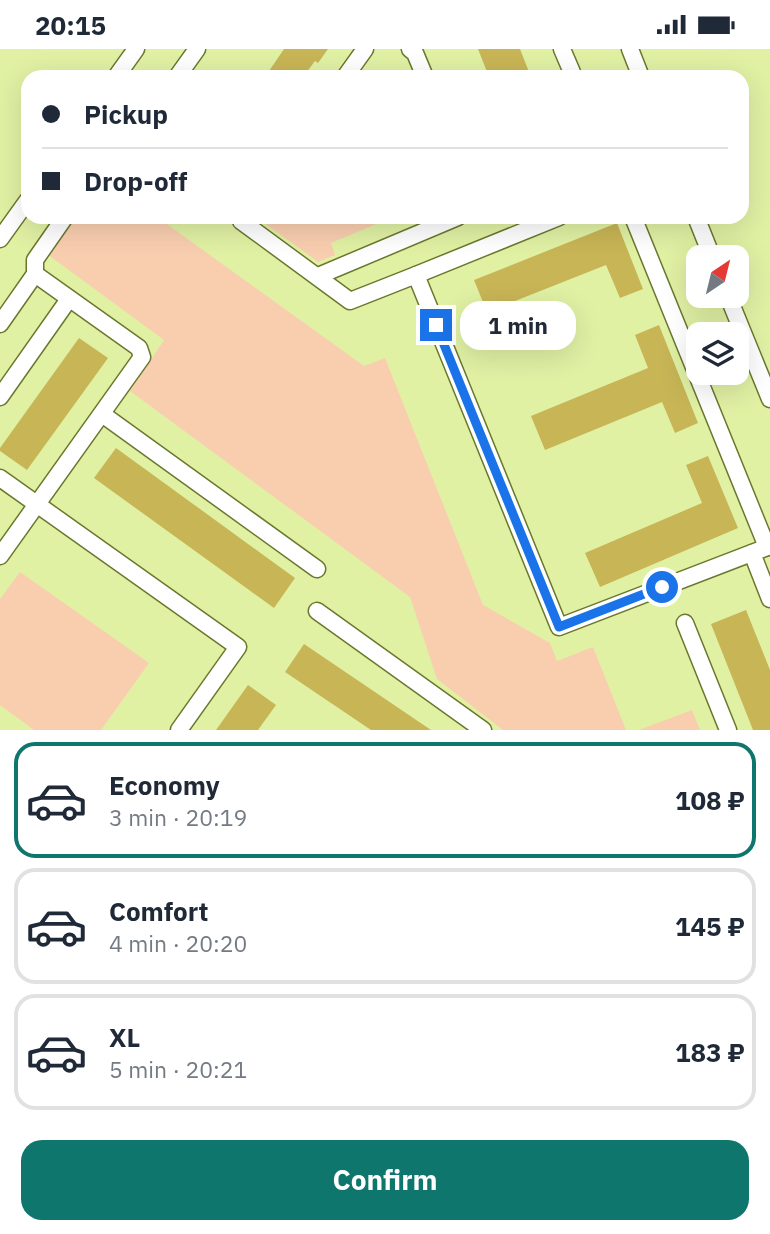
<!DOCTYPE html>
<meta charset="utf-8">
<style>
:root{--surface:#fff;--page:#f2f2f3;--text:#1f2937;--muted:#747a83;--line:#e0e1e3;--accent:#0f766e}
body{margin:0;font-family:"IBM Plex Sans",sans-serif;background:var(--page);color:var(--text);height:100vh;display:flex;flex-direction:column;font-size:26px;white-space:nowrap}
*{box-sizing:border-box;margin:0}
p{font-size:23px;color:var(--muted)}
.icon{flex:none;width:38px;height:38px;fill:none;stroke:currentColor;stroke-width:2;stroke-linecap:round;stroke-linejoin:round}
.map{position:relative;height:681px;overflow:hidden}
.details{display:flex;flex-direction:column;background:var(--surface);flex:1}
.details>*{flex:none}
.banner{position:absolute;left:21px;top:21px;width:728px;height:154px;border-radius:21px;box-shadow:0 7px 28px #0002;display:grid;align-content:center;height:154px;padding:0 21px;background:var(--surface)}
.needle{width:46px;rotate:35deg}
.buttons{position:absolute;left:686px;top:196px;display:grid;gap:14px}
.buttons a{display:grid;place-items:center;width:63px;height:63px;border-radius:14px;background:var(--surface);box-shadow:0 7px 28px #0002;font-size:35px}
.end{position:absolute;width:32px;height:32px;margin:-16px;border:9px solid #1a73e8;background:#fff;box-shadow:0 0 0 4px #fff}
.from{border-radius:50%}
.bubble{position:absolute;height:49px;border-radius:21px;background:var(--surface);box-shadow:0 7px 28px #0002;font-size:23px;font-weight:700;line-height:49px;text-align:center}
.banner b{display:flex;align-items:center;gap:24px;height:66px;font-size:26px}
.banner b+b{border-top:2px solid var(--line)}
.banner i{width:18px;height:18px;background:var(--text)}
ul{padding:12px 0 0;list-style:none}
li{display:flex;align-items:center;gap:21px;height:116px;margin:0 14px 10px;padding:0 7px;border:4px solid var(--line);border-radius:21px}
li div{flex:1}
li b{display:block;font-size:26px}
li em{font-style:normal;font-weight:700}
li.active{border-color:var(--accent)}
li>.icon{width:63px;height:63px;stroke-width:1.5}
.action{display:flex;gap:14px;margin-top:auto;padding:14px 21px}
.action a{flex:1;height:80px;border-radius:21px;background:var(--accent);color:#fff;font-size:28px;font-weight:700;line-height:80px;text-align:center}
.status{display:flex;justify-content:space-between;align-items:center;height:49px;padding:0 35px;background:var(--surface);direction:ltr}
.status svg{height:19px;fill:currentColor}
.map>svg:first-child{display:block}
.green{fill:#f9ceaf}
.building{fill:#c8b556}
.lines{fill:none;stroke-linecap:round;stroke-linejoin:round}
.minor-casing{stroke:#6a772d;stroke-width:19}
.minor{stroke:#fff;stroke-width:16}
.route{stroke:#1a73e8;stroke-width:9}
</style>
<div class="status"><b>20:15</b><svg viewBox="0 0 49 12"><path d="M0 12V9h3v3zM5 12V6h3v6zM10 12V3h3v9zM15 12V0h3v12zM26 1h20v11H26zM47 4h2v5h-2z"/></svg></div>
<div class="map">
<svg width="770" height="681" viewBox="0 0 770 681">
<rect width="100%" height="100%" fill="#e0f1a4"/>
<g class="green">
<polygon points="73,168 157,168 364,317 385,309 483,556 550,594 557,612 593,598 626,681 503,681 437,630 410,548 130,342 164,291 47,205"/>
<polygon points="271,168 393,168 331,194 335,206 318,213 266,175"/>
<polygon points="20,523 149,614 101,681 34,681 0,656 0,550"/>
<polygon points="692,661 700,681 639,681"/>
</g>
<g class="building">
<polygon points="284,0 328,0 318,14 315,12 303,28 261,28 264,23 267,25"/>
<polygon points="478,0 520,0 531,28 489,28"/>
<polygon points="617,174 643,240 620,249 606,216 487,263 474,231"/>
<polygon points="659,276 698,374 675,384 662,353 545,401 531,367 648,319 635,286"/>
<polygon points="79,289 108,309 27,421 0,402 0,399"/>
<polygon points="116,399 295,529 274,559 94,429"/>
<polygon points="708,407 738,479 600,538 585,504 702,454 686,416"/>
<polygon points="746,561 770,621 770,681 753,681 711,575"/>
<polygon points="304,595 431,681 371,681 285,623"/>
<polygon points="248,636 276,656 258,681 216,681"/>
</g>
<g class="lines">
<defs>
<g id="minor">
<polyline points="410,0 415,4 425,28"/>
<polyline points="562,0 574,28"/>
<polyline points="630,0 641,28"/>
<polyline points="116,28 136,0"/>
<polyline points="177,28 197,0"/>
<polyline points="345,28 365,0"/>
<polyline points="243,168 241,172 350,252 416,226 559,578 770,497"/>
<polyline points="633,168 767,498"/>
<polyline points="696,168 712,208"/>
<polyline points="0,190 28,151"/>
<polyline points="416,226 559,168"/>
<polyline points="318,227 458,168"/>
<polyline points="728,247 770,350"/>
<polyline points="0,275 35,225 35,211 65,168"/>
<polyline points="0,348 69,250"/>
<polyline points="102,365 317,520"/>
<polyline points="0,429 238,598 179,681"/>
<polyline points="752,504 770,550"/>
<polyline points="0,507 142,308 139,299 35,225"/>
<polyline points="317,562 483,681"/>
<polyline points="685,574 728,681"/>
</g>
</defs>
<use href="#minor" class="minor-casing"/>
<use href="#minor" class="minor"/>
</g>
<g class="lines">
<polyline class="route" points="436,276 559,578 662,538"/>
</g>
</svg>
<div class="buttons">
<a><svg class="needle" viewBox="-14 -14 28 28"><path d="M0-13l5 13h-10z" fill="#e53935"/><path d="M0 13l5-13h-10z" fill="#747a83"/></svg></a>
<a><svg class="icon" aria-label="layers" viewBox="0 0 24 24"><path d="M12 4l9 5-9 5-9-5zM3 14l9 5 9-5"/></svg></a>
</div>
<i class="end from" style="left:662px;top:538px"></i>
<i class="end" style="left:436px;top:276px"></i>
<div class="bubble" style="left:460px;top:252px;width:116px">1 min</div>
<div class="banner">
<b><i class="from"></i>Pickup</b>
<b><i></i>Drop-off</b>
</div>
</div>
<section class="details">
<ul>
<li class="active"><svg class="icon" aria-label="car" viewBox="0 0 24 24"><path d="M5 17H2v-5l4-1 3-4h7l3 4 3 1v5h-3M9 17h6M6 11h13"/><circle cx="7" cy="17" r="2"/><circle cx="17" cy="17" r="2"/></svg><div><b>Economy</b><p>3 min · 20:19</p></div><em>108 ₽</em></li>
<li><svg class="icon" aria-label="car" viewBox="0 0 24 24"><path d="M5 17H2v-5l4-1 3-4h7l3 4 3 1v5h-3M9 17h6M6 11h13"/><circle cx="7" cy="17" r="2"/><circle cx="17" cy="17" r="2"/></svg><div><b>Comfort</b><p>4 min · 20:20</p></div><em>145 ₽</em></li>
<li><svg class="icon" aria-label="car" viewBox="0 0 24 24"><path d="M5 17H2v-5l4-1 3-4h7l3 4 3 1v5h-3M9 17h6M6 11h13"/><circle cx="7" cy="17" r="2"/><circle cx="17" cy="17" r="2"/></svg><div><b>XL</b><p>5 min · 20:21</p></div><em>183 ₽</em></li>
</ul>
<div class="action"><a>Confirm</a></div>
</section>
